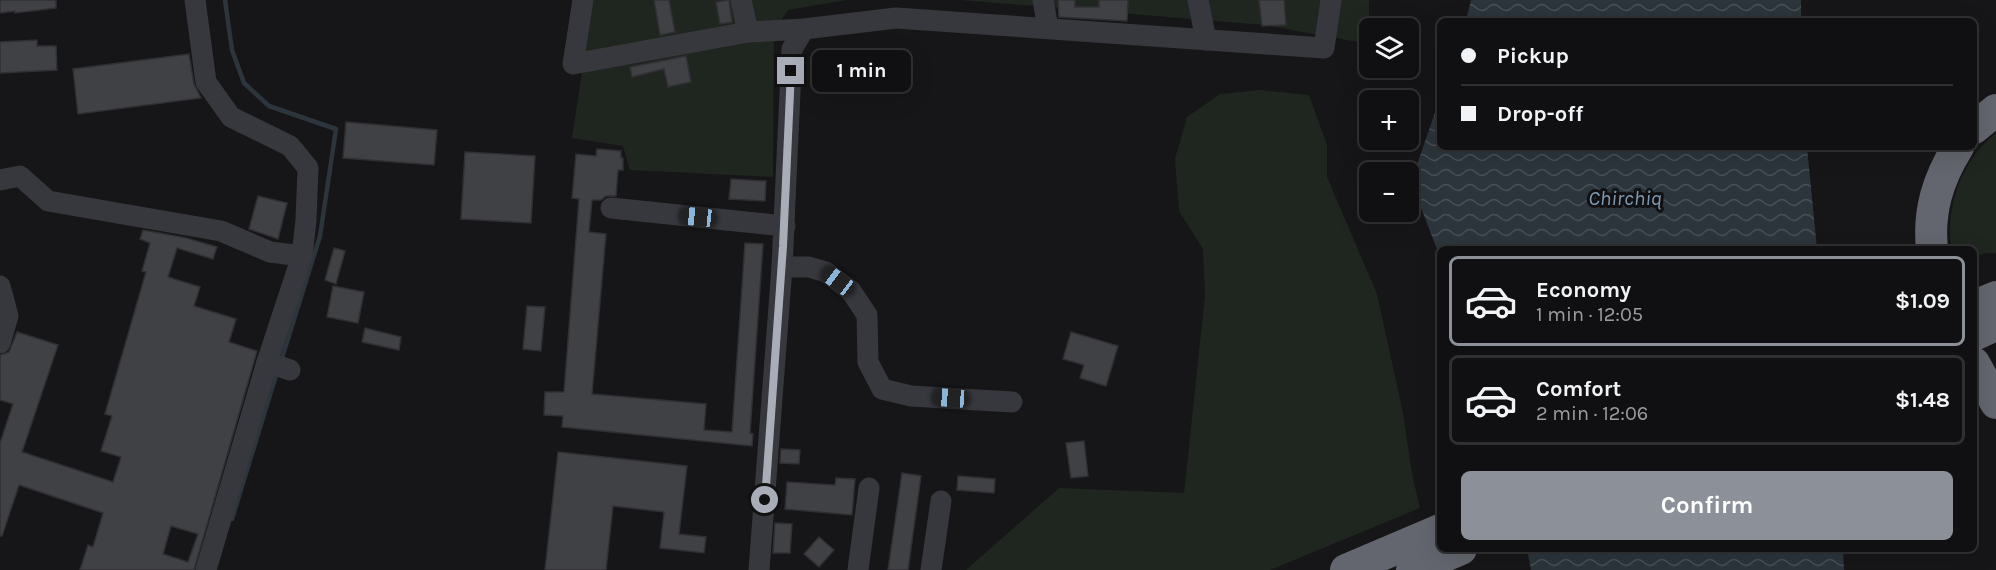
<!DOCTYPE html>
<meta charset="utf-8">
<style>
:root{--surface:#101012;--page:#19191b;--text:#f1f3f6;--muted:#9c9d9f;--line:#303032;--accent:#8c9099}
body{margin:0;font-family:Karla,sans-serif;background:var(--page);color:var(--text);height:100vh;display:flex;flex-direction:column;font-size:22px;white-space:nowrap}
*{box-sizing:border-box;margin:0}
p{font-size:20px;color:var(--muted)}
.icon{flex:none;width:33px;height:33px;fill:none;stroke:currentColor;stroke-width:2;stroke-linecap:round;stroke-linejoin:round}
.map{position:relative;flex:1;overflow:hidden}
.panel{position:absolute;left:1437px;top:246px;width:540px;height:306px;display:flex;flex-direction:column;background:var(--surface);border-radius:9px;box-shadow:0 6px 24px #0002,0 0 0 2px var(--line)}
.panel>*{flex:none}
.banner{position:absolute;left:1437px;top:18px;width:540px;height:132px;border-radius:9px;box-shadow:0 6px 24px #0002,0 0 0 2px var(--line);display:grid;align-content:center;height:132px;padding:0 24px;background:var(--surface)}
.buttons{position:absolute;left:1359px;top:18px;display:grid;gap:12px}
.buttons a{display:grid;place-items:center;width:60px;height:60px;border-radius:9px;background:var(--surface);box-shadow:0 6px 24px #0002,0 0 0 2px var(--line);font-size:30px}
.end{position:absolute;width:27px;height:27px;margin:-14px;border:8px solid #a8adb8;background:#111;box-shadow:0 0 0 3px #111}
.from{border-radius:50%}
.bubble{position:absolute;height:42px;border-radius:9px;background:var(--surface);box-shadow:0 6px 24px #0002,0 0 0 2px var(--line);font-size:20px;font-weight:700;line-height:42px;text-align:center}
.car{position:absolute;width:18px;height:36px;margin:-18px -9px;border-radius:8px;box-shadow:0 0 4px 2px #0007;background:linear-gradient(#222 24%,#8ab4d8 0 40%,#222 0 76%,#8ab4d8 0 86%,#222 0)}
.banner b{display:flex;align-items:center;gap:21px;height:57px;font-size:22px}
.banner b+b{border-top:2px solid var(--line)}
.banner i{width:15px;height:15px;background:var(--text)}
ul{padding:10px 0 0;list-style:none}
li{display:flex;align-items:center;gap:18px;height:90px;margin:0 12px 9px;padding:0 12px;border:3px solid var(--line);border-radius:9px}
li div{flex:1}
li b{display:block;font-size:22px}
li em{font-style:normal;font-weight:700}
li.on{border-color:var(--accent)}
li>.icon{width:54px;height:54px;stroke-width:1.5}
.action{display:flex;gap:12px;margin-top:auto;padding:12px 24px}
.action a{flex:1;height:69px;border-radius:9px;background:var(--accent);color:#fff;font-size:24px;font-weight:700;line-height:69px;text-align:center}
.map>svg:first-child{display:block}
.green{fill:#1e261f}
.water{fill:url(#water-waves)}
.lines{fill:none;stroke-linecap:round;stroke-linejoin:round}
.stream{stroke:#2c353c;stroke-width:4.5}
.building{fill:#404145;stroke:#303034;stroke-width:1.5;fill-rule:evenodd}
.minor{stroke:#37383d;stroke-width:21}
.highway{stroke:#63666e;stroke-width:32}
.route{stroke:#a8adb8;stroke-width:8}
.labels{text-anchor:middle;stroke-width:6;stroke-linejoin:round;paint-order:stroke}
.water-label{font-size:21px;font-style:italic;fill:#7f9bb3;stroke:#111113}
</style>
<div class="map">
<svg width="1996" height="570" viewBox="0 0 1996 570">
<defs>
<pattern id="water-waves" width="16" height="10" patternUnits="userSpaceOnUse" patternTransform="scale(1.5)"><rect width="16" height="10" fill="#2c353c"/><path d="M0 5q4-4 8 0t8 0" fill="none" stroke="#485056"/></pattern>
</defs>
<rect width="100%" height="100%" fill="#161618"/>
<g class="green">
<polygon points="593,0 847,0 788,10 774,31 773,177 630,170 623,146 572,138"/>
<polygon points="960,0 1369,0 1369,44 1265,25"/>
<polygon points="1260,90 1309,95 1327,145 1327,177 1377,294 1403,413 1412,474 1420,508 1270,570 966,570 1059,488 1184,493 1205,296 1203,249 1179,211 1175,159 1187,117 1220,94"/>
<path d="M1996 133V253H1986L1974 257V249H1951C1946 205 1961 161 1996 133Z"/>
</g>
<g class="water">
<polygon points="1471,0 1801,0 1801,21 1466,21"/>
<polygon points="1440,98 1440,147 1807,147 1817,249 1440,249 1440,257 1411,182"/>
<polygon points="1527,549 1843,549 1844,570 1531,570"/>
</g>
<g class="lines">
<g class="stream">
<polyline points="225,0 232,50 244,83 269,106 336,129 320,236 281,361"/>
<polyline points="232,519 277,372"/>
</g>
</g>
<g class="building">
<polygon points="0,0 56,0 56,8 15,13 15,11 0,13"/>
<polygon points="654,0 669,0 675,32 660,35"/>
<polygon points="729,0 732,22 720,24 716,2"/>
<polygon points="1058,0 1075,0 1075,7 1099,7 1099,0 1128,0 1127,21 1059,17"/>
<polygon points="1259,0 1284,0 1286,25 1262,26"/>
<polygon points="37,40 37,46 56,46 57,70 0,73 0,42"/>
<polygon points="189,54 194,84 201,98 78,114 73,69"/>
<polygon points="686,56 691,82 668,87 664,69 632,77 630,67"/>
<polygon points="346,122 437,130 434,165 343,158"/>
<polygon points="597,149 621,151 621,158 623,158 623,170 618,170 616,196 606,196 601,200 592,200 589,232 606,234 592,394 706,404 704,430 732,432 745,243 763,244 750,433 753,434 752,446 562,427 563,416 544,415 545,392 564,392 579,199 572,198 576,154 596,156"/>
<polygon points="465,152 535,156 531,223 461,219"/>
<polygon points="731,179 766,181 765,201 729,199"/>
<polygon points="258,196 287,203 278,239 249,229"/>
<path d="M143 230 186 238 217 247 213 259 177 248 168 277 200 287 194 306 236 319 229 342 257 351 194 570H80L88 545 93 547 103 513 19 485 2 536H0V443L13 404 0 400V355L9 352 17 332 58 345 22 452 113 482 121 457 101 451 112 416 105 414 146 272 142 271 150 243 140 239ZM171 526 198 534 188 562 163 554Z"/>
<polygon points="334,248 345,251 336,284 325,280"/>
<polygon points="333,286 364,292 358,323 327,317"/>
<polygon points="527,306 545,307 541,351 523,349"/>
<polygon points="365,328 401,337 399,350 362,342"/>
<polygon points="1071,332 1118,346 1106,386 1080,378 1084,365 1063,359"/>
<polygon points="1084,441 1088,476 1071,478 1066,443"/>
<polygon points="781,449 800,450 799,464 780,463"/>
<polygon points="558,452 687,466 679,534 706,537 704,553 660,548 664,512 613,506 606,570 545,570"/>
<polygon points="902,473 921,476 908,570 888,570"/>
<polygon points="958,476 995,479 994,493 957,490"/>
<polygon points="836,478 855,479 852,515 785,509 787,482 835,485"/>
<polygon points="775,523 792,524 790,553 773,553"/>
<polygon points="819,537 834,550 819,567 804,554"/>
</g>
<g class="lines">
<g class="minor">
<polyline points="195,0 206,82 231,117 290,146 308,168 306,220 302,256 267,362 206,570"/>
<polyline points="583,0 573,64 748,32 804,29 896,18 1324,48 1331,0"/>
<polyline points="741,0 748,32"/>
<polyline points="1043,0 1048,28"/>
<polyline points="1198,0 1206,40"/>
<polyline points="0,180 20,176 48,201 221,231 270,252 302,256"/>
<polyline points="611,208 785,226"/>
<polyline points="782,267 809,267 826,272 851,291 867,315 868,362 882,389 911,396 1012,402"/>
<polyline points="0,286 8,316 0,343"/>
<polyline points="267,362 290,370"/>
<polyline points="759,570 782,267 792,49 804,29"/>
<polyline points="858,570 869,488"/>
<polyline points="931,570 941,501"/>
</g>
<g class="highway">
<polyline points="1974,128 1996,110"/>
<path d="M1932 249C1928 211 1938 179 1958 147"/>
<polyline points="1974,306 1996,297"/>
<polyline points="1974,335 1996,325"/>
<polyline points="1974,363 1996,403"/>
<polyline points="1346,570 1440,530"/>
<polyline points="1412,570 1461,549"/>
</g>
</g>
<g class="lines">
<polyline class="route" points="765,500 783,246 791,71"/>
</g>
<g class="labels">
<g class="water-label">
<text x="1625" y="205">Chirchiq</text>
</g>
</g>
</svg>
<div class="buttons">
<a><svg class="icon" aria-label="layers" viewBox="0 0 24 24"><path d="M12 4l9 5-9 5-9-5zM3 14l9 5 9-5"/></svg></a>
<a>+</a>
<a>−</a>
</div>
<i class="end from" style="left:765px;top:500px"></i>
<i class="end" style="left:791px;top:71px"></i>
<div class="bubble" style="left:812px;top:50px;width:99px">1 min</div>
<i class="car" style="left:698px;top:217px;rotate:276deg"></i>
<i class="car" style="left:838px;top:281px;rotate:307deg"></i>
<i class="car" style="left:951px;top:398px;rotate:274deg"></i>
<div class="banner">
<b><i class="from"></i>Pickup</b>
<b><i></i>Drop-off</b>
</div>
<section class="panel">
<ul>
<li class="on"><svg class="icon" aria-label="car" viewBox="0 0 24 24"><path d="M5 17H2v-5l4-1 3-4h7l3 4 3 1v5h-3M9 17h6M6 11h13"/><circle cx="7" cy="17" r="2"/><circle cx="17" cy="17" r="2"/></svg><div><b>Economy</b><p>1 min · 12:05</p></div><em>$1.09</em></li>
<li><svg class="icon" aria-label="car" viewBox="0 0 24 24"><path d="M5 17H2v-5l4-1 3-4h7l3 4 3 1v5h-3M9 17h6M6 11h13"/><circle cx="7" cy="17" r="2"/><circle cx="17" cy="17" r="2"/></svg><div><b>Comfort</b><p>2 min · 12:06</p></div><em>$1.48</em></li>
</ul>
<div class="action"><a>Confirm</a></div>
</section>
</div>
